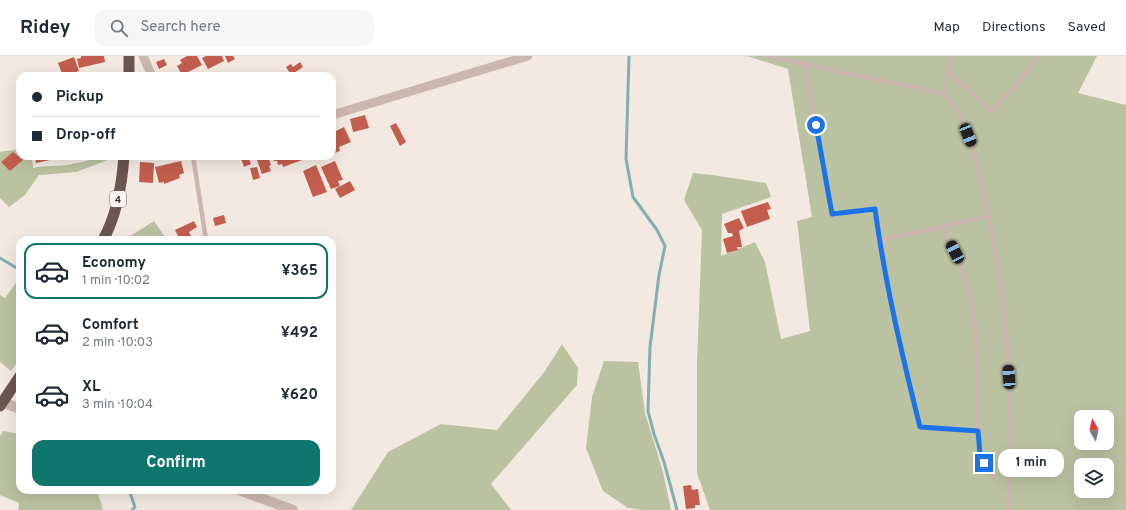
<!DOCTYPE html>
<meta charset="utf-8">
<style>
:root{--surface:#fff;--page:#f6f6f7;--text:#1f2937;--muted:#747a83;--line:#e0e1e3;--accent:#0f766e}
body{margin:0;font-family:Overpass,sans-serif;background:var(--page);color:var(--text);height:100vh;display:flex;flex-direction:column;font-size:15px;white-space:nowrap}
*{box-sizing:border-box;margin:0}
p{font-size:13px;color:var(--muted)}
.icon{flex:none;width:22px;height:22px;fill:none;stroke:currentColor;stroke-width:2;stroke-linecap:round;stroke-linejoin:round}
.map{position:relative;flex:1;overflow:hidden}
.details{position:absolute;left:16px;top:180px;width:320px;height:258px;display:flex;flex-direction:column;background:var(--surface);border-radius:12px;box-shadow:0 4px 16px #0002}
.details>*{flex:none}
.hud{position:absolute;left:16px;top:16px;width:320px;height:88px;border-radius:12px;box-shadow:0 4px 16px #0002;display:grid;align-content:center;height:88px;padding:0 16px;background:var(--surface)}
.needle{width:26px;rotate:351deg}
.tools{position:absolute;left:1074px;top:354px;display:grid;gap:8px}
.tools a{display:grid;place-items:center;width:40px;height:40px;border-radius:8px;background:var(--surface);box-shadow:0 4px 16px #0002;font-size:20px}
.end{position:absolute;width:18px;height:18px;margin:-9px;border:5px solid #1a73e8;background:#fff;box-shadow:0 0 0 2px #fff}
.from{border-radius:50%}
.bubble{position:absolute;height:28px;border-radius:12px;background:var(--surface);box-shadow:0 4px 16px #0002;font-size:13px;font-weight:700;line-height:28px;text-align:center}
.car{position:absolute;width:12px;height:24px;margin:-12px -6px;border-radius:5px;box-shadow:0 0 3px 1px #0007;background:linear-gradient(#222 24%,#8ab4d8 0 40%,#222 0 76%,#8ab4d8 0 86%,#222 0)}
.hud b{display:flex;align-items:center;gap:14px;height:38px;font-size:15px}
.hud b+b{border-top:1px solid var(--line)}
.hud i{width:10px;height:10px;background:var(--text)}
ul{padding:7px 0 0;list-style:none}
li{display:flex;align-items:center;gap:12px;height:56px;margin:0 8px 6px;padding:0 8px;border:2px solid transparent;border-radius:12px}
li div{flex:1}
li b{display:block;font-size:15px}
li em{font-style:normal;font-weight:700}
li.current{border-color:var(--accent)}
li>.icon{width:36px;height:36px;stroke-width:1.5}
.primary-button{display:flex;gap:8px;margin-top:auto;padding:8px 16px}
.primary-button a{flex:1;height:46px;border-radius:12px;background:var(--accent);color:#fff;font-size:16px;font-weight:700;line-height:46px;text-align:center}
header{display:flex;align-items:center;gap:24px;box-sizing:border-box;height:56px;padding:0 20px;background:var(--surface);border-bottom:1px solid var(--line)}
header strong{font-size:19px}
nav{display:flex;gap:22px;margin-inline-start:auto;font-size:14px}
.search{width:280px;height:36px;background:var(--page);display:flex;align-items:center;gap:10px;box-sizing:border-box;padding:0 14px;border-radius:12px;color:var(--muted);font-size:15px}
.map>svg:first-child{display:block}
.green{fill:#bbc2a1;fill-rule:evenodd}
.lines{fill:none;stroke-linecap:round;stroke-linejoin:round}
.stream{stroke:#81b0ad;stroke-width:3}
.building{fill:#c35e4f}
.service{stroke:#cbb7ad;stroke-width:4.5}
.minor{stroke:#cbb7ad;stroke-width:9}
.tertiary{stroke:#cbb7ad;stroke-width:10}
.trunk{stroke:#6b5650;stroke-width:11}
.route{stroke:#1a73e8;stroke-width:5}
.labels{text-anchor:middle;stroke-width:4;stroke-linejoin:round;paint-order:stroke}
.shield{fill:#faf3ee;stroke:#746966;stroke-width:1}
.shield-label{font-size:10px;font-weight:bold;fill:#3a2e2b}
</style>
<header>
<strong>Ridey</strong>
<div class="search"><svg class="icon" aria-label="search" viewBox="0 0 24 24"><circle cx="10" cy="10" r="6"/><path d="M15 15l6 6"/></svg>Search here</div>
<nav><a>Map</a><a>Directions</a><a>Saved</a></nav>
</header>
<div class="map">
<svg width="1126" height="454" viewBox="0 0 1126 454">
<rect width="100%" height="100%" fill="#f3e9e1"/>
<g class="green">
<path d="M747 0H1097L1078 37 1126 49V454H710L697 417V308L702 174 684 144 693 117 712 119 766 127 771 141 722 158 721 200 755 186 765 206 781 283 810 275 797 165 812 161 788 13ZM1081 361H1107V387H1081ZM1081 409H1107V435H1081Z"/>
<path d="M20 93V100H32L33 112C46 109 59 111 72 108 86 106 98 100 112 100L113 102 76 116 39 119 25 139 9 151 0 142V96Z"/>
<polygon points="154,165 165,181 161,184 124,184"/>
<polygon points="20,221 20,302 11,315 0,306 0,239 5,242"/>
<polygon points="562,288 578,312 577,329 491,428 511,454 351,454 388,396 441,368 497,374 545,315"/>
<polygon points="604,305 638,306 645,357 663,416 671,454 644,454 628,452 603,435 586,392 592,341"/>
<polygon points="3,375 20,378 20,434 97,434 103,454 18,454 19,447 0,439 0,380"/>
</g>
<g class="lines">
<g class="stream">
<polyline points="629,0 626,103 633,141 657,174 665,190 659,219 650,291 648,355 654,378 664,406 677,454"/>
<polyline points="0,202 20,214"/>
<polyline points="129,434 135,451 132,454"/>
</g>
</g>
<g class="building">
<polygon points="81,0 104,0 105,6 79,12 77,3 81,2"/>
<polygon points="187,0 197,0 202,9 182,19 177,10 182,7 180,4"/>
<polygon points="206,0 222,0 224,5 208,13 202,2"/>
<polygon points="225,0 233,0 235,3 228,7"/>
<polygon points="74,1 79,15 63,20 58,7"/>
<polygon points="164,3 167,9 159,13 156,6"/>
<polygon points="300,6 303,11 291,19 286,11 291,8 293,11"/>
<polygon points="365,59 369,72 353,76 350,63"/>
<polygon points="396,67 406,86 400,90 390,70"/>
<polygon points="344,71 351,86 339,91 340,95 332,98 332,77"/>
<polygon points="13,96 23,104 10,115 1,106"/>
<polygon points="38,100 49,100 50,104 36,107 35,101"/>
<polygon points="240,100 248,100 251,108 244,111"/>
<polygon points="268,100 271,109 269,110 271,115 262,118 257,104"/>
<polygon points="272,100 304,100 305,103 283,111 282,108 278,109 277,105 274,105"/>
<polygon points="181,105 184,117 179,119 180,122 164,128 164,126 159,127 155,111"/>
<polygon points="335,105 343,124 338,125 340,130 331,133 321,111"/>
<polygon points="140,106 154,107 153,127 139,126"/>
<polygon points="316,109 327,136 313,141 303,115"/>
<polygon points="257,111 260,122 253,124 250,112"/>
<polygon points="350,125 355,134 340,142 335,133"/>
<polygon points="768,146 771,153 767,154 770,163 747,171 741,155"/>
<polygon points="224,159 226,167 215,170 213,162"/>
<polygon points="739,162 744,172 739,175 742,191 737,191 738,194 727,197 723,183 733,180 732,177 728,177 724,168"/>
<polygon points="194,165 197,171 189,176 191,180 180,184 175,174"/>
<polygon points="691,429 692,434 698,433 700,449 695,449 695,452 686,453 683,430"/>
</g>
<g class="lines">
<g class="service">
<polyline points="767,0 944,38"/>
<path d="M952 0 944 38C968 57 979 115 985 144 993 180 1001 218 1004 254 1009 303 1011 353 1010 403 1009 420 1009 437 1008 454"/>
<polyline points="805,9 832,158 875,153 879,184"/>
<polyline points="949,16 991,55 1019,26 1039,0"/>
<polyline points="193,100 206,184"/>
<path d="M942 171C953 194 966 217 971 243 979 286 977 331 978 375L920 371 901 297 879 184Z"/>
<polyline points="942,171 989,160"/>
<polyline points="978,375 980,399 994,421"/>
</g>
<g class="minor">
<polyline points="143,0 152,20"/>
<polyline points="332,59 528,0"/>
</g>
<g class="tertiary">
<polyline points="0,345 20,353"/>
<polyline points="239,434 293,454"/>
</g>
<g class="trunk">
<polyline points="129,20 129,0"/>
<path d="M103 184C117 159 122 128 124 100"/>
<polyline points="0,350 20,320"/>
</g>
</g>
<g class="lines">
<path class="route" d="M816 69 832 158 875 153C885 227 902 299 920 371L978 375 980 398 984 407"/>
</g>
<g class="labels">
<rect class="shield" x="110" y="135" width="16" height="16" rx="3"/>
<g class="shield-label">
<text x="118" y="147">4</text>
</g>
</g>
</svg>
<div class="tools">
<a><svg class="needle" viewBox="-14 -14 28 28"><path d="M0-13l5 13h-10z" fill="#e53935"/><path d="M0 13l5-13h-10z" fill="#747a83"/></svg></a>
<a><svg class="icon" aria-label="layers" viewBox="0 0 24 24"><path d="M12 4l9 5-9 5-9-5zM3 14l9 5 9-5"/></svg></a>
</div>
<i class="end from" style="left:816px;top:69px"></i>
<i class="end" style="left:984px;top:407px"></i>
<div class="bubble" style="left:998px;top:393px;width:66px">1 min</div>
<i class="car" style="left:968px;top:79px;rotate:158deg"></i>
<i class="car" style="left:955px;top:196px;rotate:333deg"></i>
<i class="car" style="left:1009px;top:321px;rotate:356deg"></i>
<div class="hud">
<b><i class="from"></i>Pickup</b>
<b><i></i>Drop-off</b>
</div>
<section class="details">
<ul>
<li class="current"><svg class="icon" aria-label="car" viewBox="0 0 24 24"><path d="M5 17H2v-5l4-1 3-4h7l3 4 3 1v5h-3M9 17h6M6 11h13"/><circle cx="7" cy="17" r="2"/><circle cx="17" cy="17" r="2"/></svg><div><b>Economy</b><p>1 min · 10:02</p></div><em>¥365</em></li>
<li><svg class="icon" aria-label="car" viewBox="0 0 24 24"><path d="M5 17H2v-5l4-1 3-4h7l3 4 3 1v5h-3M9 17h6M6 11h13"/><circle cx="7" cy="17" r="2"/><circle cx="17" cy="17" r="2"/></svg><div><b>Comfort</b><p>2 min · 10:03</p></div><em>¥492</em></li>
<li><svg class="icon" aria-label="car" viewBox="0 0 24 24"><path d="M5 17H2v-5l4-1 3-4h7l3 4 3 1v5h-3M9 17h6M6 11h13"/><circle cx="7" cy="17" r="2"/><circle cx="17" cy="17" r="2"/></svg><div><b>XL</b><p>3 min · 10:04</p></div><em>¥620</em></li>
</ul>
<div class="primary-button"><a>Confirm</a></div>
</section>
</div>
